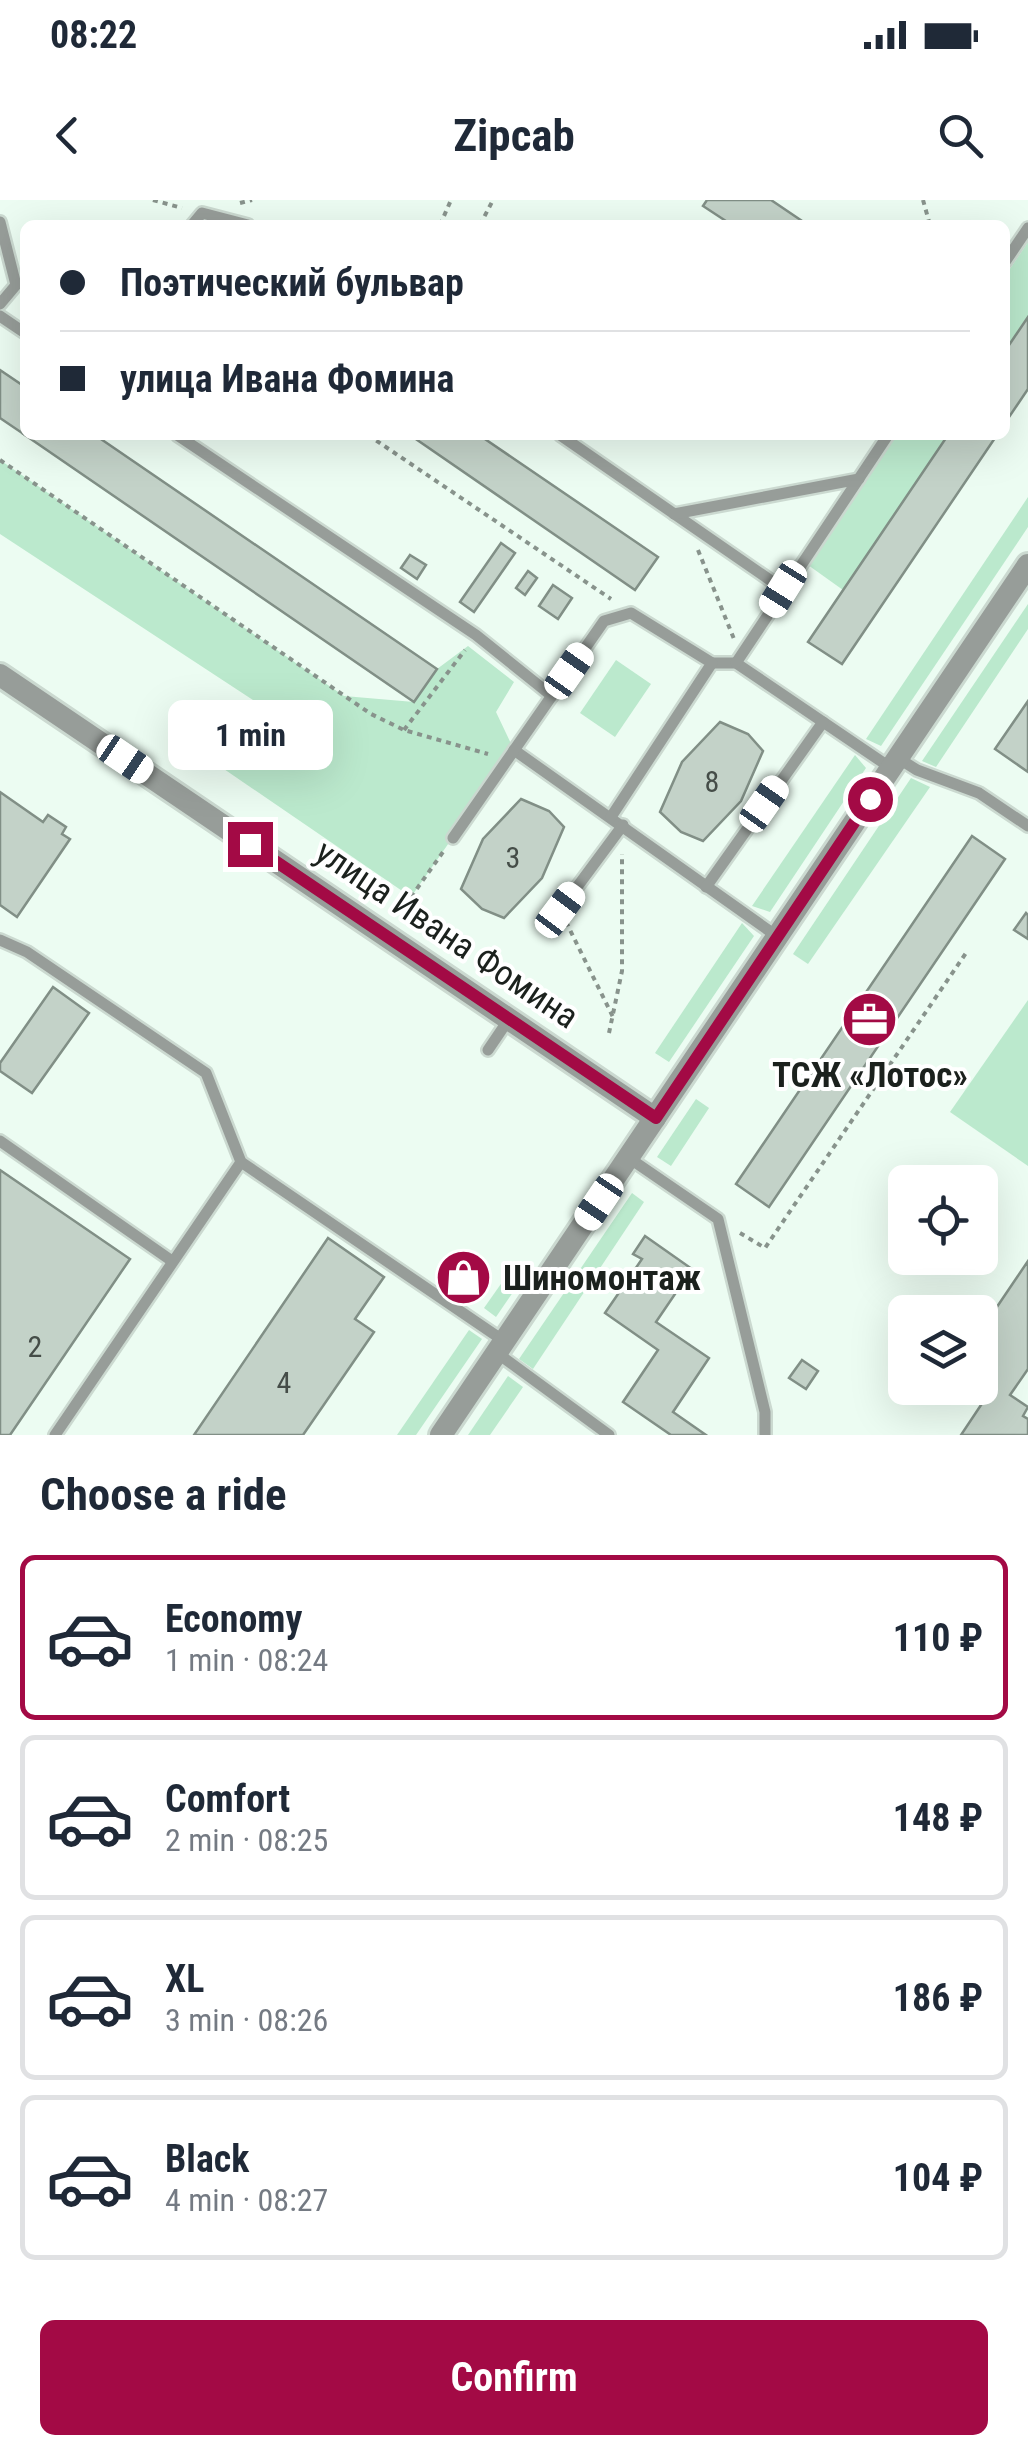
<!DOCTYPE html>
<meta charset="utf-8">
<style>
:root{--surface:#fff;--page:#f2f2f3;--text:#1f2937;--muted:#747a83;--line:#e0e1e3;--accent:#a30a45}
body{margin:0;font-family:"Roboto Condensed",sans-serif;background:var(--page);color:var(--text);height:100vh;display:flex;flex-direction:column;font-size:38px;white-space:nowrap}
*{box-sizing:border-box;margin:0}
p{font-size:32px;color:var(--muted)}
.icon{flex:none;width:55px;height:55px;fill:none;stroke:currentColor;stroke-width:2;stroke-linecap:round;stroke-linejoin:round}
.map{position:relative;height:1235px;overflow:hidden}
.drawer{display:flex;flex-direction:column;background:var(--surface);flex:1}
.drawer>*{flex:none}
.guide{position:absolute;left:20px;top:20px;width:990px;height:220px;border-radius:15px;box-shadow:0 10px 40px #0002;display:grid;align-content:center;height:220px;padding:0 40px;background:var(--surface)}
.buttons{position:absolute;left:888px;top:965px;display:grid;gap:20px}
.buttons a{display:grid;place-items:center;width:110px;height:110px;border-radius:15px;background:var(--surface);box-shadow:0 10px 40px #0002;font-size:50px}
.end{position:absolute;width:45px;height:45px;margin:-22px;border:12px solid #a30a45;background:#fff;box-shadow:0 0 0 5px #fff}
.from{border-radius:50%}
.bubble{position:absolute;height:70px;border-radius:15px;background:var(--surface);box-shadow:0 10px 40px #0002;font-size:32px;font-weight:700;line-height:70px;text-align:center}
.car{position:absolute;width:30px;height:60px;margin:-30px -15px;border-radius:12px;box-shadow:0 0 8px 2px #0007;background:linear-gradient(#fff 24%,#345 0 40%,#fff 0 76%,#345 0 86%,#fff 0)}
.guide b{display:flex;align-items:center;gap:35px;height:95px;font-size:38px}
.guide b+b{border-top:2px solid var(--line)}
.guide i{width:25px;height:25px;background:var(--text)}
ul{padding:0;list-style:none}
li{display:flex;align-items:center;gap:30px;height:165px;margin:0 20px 15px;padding:0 20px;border:5px solid var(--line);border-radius:15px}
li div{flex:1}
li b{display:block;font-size:38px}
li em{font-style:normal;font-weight:700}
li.active{border-color:var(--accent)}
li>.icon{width:90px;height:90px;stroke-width:1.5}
h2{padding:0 40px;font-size:45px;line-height:120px}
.primary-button{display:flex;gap:20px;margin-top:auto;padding:20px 40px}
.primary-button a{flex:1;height:115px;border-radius:15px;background:var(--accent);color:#fff;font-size:40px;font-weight:700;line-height:115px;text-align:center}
.status{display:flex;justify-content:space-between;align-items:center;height:70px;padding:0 50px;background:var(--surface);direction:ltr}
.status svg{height:28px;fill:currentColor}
header{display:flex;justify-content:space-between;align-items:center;height:130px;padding:0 40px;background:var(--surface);font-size:45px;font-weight:700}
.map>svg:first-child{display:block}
.green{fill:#bbe9cd}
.building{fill:#c3d2c8;stroke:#818f86;stroke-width:2.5}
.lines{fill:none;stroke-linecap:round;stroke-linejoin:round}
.service-casing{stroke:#cbd9d0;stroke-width:16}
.minor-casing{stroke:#cbd9d0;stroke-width:28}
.path{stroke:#88938c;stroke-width:4;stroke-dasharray:5 5;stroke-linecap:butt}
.service{stroke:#979d99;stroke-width:11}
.minor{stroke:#979d99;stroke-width:22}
.route{stroke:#a30a45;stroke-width:12}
.labels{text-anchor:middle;stroke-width:8;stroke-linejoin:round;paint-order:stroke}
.number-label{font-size:30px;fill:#454d48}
.street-label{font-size:35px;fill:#1b211d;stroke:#fff}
.poi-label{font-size:35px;font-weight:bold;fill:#1b211d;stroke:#fff}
</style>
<div class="status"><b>08:22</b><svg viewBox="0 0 49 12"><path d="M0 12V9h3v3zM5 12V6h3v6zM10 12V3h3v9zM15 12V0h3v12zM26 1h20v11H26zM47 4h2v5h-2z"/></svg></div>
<header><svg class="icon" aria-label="back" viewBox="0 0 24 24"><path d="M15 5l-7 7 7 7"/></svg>Zipcab<svg class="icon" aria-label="search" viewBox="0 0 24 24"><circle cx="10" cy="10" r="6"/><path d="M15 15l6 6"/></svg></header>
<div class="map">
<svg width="1028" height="1235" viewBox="0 0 1028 1235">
<rect width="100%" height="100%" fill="#ecfcf2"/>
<g class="green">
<polygon points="1028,42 1028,117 1005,151 1005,76"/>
<polygon points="897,235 948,235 843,390 808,365"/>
<polygon points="0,260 344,496 414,502 437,469 468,446 514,482 496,512 514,550 411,697 221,567 262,506 0,334"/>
<polygon points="1028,297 1028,327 881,546 866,539"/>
<polygon points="1028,404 1028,429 936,567 922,561"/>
<polygon points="616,460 651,484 615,537 580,513"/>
<polygon points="855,555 866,568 770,712 752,706"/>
<polygon points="911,578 930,587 808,764 793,754"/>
<polygon points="742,723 754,736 669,862 655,853"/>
<polygon points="1028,800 1028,966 950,912"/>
<polygon points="696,899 709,908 671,966 657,957"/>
<polygon points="632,993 644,1002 533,1169 519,1159"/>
<polygon points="510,1071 522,1079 496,1117 484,1108"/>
<polygon points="469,1130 482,1139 416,1235 397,1235"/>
<polygon points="508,1176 523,1187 490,1235 468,1235"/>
</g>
<g class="building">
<polygon points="707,0 771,0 808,25 732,25 703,6"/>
<polygon points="1028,117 1028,189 1005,223 1005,151"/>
<polygon points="0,170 25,187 25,235 0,218"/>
<polygon points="25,235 95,235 437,469 414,502"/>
<polygon points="410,235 479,235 658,357 635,390"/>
<polygon points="948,235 997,235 842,464 808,442"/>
<polygon points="501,343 515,353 474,412 460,402"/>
<polygon points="410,355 426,365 417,379 401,368"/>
<polygon points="528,371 537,378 525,395 516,388"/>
<polygon points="553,385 572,398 558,419 539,406"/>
<polygon points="1028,501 1028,572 995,549"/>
<polygon points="720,522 748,534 763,551 741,601 703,641 681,632 660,612 682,562"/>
<polygon points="0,592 43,622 48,615 66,627 62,634 70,639 17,717 0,705"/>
<polygon points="521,599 549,611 564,627 542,678 504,718 482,709 461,689 483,639"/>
<polygon points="972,636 1005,659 769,1007 736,984"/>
<polygon points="1026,713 1028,715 1028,739 1014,730"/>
<polygon points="53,787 89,813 32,893 0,871 0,863"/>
<polygon points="0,970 130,1059 10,1235 0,1235"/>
<polygon points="645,1036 692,1069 656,1122 709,1158 673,1212 706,1235 671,1235 623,1202 658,1150 605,1113 642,1059 633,1054"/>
<polygon points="328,1038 384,1077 355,1119 374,1132 303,1235 194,1235"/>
<polygon points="1028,1061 1028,1169 1010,1195 1028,1207 1023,1216 1028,1219 1028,1235 961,1235 983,1202 962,1188 980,1188 980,1132"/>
<polygon points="802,1160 818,1171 806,1189 789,1178"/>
</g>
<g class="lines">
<defs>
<g id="service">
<polyline points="0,22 16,85 0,104"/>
<polyline points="192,25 202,13 248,25"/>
<polyline points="1005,62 1028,28"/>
<polyline points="0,116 25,133"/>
<polyline points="177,235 476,435 552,496"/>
<polyline points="560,235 783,389"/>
<polyline points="674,314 859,279"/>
<polyline points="712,463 736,463 891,568"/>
<polyline points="736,463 888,235"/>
<polyline points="514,550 778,737"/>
<polyline points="898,558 917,570 979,593 1028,626"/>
<polyline points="453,638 604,421 631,413 712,463 611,617"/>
<polyline points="706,687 823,522"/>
<polyline points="560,710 623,625"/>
<polyline points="0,740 27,752 206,873 241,962 504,1141"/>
<polyline points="488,850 509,819"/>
<polyline points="0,941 172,1061"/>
<polyline points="629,958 718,1019 765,1212 765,1235"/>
<polyline points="497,1153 609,1235"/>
<polyline points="55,1235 241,962"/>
</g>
<g id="minor">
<polyline points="0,475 655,918"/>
<polyline points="441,1235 1028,365"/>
</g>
</defs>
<use href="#service" class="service-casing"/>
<use href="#minor" class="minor-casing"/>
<g class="path">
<polyline points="153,0 182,8"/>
<polyline points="923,0 930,25"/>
<polyline points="240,3 252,0"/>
<polyline points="440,25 451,0"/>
<polyline points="480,25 493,0"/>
<polyline points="368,235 611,399"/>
<polyline points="0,260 371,514 404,530 488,554"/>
<polyline points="698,350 734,439"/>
<polyline points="404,530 465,450"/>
<polyline points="411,697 443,652"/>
<polyline points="566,722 613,817"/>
<polyline points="609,833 622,771 622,654"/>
<polyline points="740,1033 765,1048 966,753"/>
</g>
<use href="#service" class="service"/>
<use href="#minor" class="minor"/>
</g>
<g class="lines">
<polyline class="route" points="250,644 656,918 870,599"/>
</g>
<defs>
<symbol id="office-disc" viewBox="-11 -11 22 22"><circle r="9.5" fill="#a30a45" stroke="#fff"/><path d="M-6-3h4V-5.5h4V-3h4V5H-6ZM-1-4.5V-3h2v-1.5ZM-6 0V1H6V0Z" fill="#fff"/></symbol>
<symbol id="shop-disc" viewBox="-11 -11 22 22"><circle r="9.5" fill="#a30a45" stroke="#fff"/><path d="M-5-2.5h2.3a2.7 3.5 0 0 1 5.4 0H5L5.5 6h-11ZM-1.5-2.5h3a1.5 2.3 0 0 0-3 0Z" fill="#fff"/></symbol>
</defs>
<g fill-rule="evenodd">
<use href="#office-disc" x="838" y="788" width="63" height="63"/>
<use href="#shop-disc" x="432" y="1046" width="63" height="63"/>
</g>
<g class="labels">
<g class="number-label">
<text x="712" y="592">8</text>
<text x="513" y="668">3</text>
<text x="35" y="1157">2</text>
<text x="284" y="1193">4</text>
</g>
<g class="street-label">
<text transform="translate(447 734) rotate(34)" y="12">улица Ивана Фомина</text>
</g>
<g class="poi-label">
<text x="870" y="887">ТСЖ «Лотос»</text>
<text x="503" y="1090" text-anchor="start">Шиномонтаж</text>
</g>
</g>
</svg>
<div class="buttons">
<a><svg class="icon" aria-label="locate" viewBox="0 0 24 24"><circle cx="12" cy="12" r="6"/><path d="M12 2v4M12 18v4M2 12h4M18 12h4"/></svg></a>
<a><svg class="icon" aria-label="layers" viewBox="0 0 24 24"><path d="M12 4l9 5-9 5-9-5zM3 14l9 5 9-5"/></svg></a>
</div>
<i class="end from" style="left:870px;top:599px"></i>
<i class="end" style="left:250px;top:644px"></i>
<div class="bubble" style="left:168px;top:500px;width:165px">1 min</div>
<i class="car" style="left:783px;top:389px;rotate:212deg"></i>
<i class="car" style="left:569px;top:471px;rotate:35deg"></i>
<i class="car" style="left:125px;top:559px;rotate:124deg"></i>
<i class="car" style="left:764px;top:604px;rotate:35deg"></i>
<i class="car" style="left:560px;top:710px;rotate:37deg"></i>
<i class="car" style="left:599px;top:1002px;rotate:214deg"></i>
<div class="guide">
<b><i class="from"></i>Поэтический бульвар</b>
<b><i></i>улица Ивана Фомина</b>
</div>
</div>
<section class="drawer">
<h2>Choose a ride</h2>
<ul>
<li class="active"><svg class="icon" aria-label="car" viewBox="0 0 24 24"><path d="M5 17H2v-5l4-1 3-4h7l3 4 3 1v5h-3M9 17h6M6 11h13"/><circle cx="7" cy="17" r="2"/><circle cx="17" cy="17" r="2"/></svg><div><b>Economy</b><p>1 min · 08:24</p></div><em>110 ₽</em></li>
<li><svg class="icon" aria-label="car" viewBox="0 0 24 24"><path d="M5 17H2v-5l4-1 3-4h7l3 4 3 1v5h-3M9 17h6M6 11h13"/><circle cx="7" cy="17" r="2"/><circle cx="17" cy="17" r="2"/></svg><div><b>Comfort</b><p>2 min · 08:25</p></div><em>148 ₽</em></li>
<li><svg class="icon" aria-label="car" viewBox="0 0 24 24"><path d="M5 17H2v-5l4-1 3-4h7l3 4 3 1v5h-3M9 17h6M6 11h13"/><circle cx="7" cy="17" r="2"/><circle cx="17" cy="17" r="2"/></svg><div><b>XL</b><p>3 min · 08:26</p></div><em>186 ₽</em></li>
<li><svg class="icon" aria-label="car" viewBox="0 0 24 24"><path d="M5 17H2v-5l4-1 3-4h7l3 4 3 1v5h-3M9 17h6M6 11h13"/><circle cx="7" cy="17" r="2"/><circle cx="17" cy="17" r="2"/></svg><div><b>Black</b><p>4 min · 08:27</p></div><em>104 ₽</em></li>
</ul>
<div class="primary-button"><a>Confirm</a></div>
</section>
